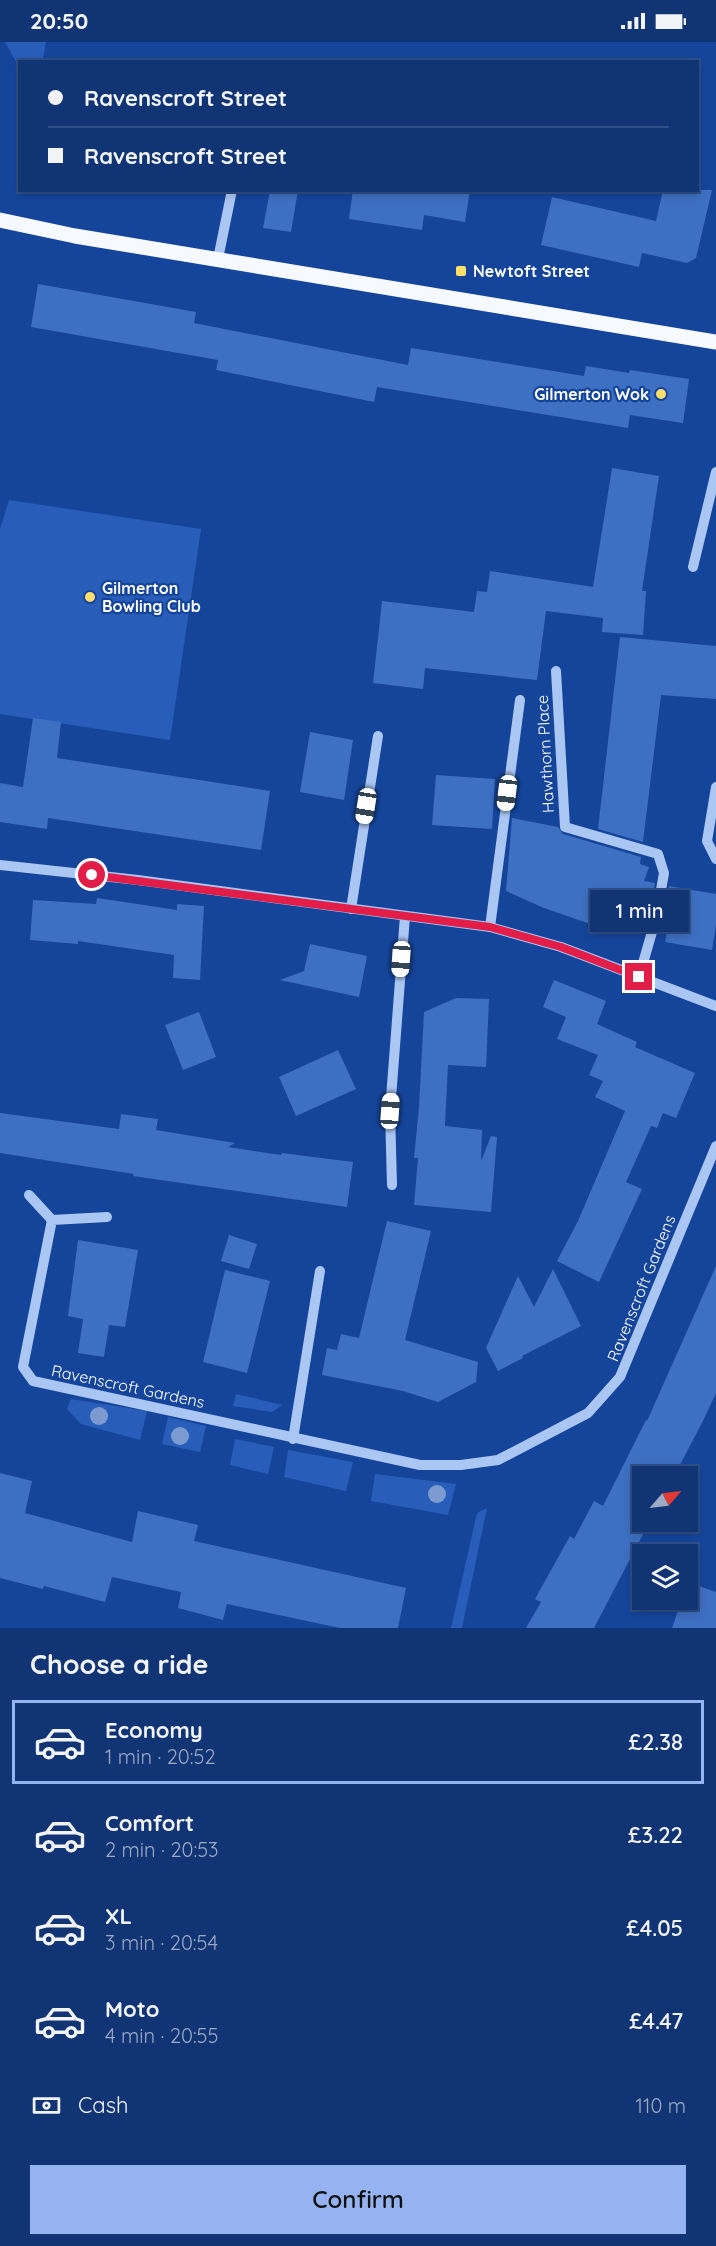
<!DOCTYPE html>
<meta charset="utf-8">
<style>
:root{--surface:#103474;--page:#1e3f7c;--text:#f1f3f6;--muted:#9caac5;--line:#304f86;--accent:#95b2f1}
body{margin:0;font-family:Quicksand,sans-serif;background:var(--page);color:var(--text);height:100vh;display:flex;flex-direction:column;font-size:22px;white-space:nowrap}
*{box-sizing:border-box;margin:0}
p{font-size:20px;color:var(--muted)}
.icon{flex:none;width:33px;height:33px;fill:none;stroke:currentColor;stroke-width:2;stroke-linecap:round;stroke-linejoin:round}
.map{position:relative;height:1586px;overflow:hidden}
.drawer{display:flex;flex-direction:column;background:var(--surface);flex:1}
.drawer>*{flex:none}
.guide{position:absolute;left:18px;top:18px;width:681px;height:132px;border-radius:0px;box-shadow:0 3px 9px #0003,0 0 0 2px var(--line);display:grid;align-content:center;height:132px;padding:0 30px;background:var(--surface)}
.needle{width:39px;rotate:62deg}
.buttons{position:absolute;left:632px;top:1424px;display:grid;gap:12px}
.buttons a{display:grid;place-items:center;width:66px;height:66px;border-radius:0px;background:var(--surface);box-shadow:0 3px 9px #0003,0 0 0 2px var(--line);font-size:30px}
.end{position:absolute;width:27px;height:27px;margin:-14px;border:8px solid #e11d48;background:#fff;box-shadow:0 0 0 3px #fff}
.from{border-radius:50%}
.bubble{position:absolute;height:42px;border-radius:0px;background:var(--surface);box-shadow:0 3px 9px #0003,0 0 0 2px var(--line);font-size:20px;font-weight:600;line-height:42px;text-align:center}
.car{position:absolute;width:18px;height:36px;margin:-18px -9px;border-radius:8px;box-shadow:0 0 4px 2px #0007;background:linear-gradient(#fff 24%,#345 0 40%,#fff 0 76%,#345 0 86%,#fff 0)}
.guide b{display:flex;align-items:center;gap:21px;height:57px;font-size:22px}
.guide b+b{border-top:2px solid var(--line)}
.guide i{width:15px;height:15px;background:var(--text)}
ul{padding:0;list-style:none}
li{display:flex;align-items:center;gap:18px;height:84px;margin:0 12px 9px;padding:0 18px;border:3px solid transparent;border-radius:0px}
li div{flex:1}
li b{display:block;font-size:22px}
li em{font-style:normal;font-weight:600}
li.active{border-color:var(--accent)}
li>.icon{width:54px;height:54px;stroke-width:1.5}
h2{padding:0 30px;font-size:27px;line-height:72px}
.pay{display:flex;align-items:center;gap:15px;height:66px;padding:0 30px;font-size:22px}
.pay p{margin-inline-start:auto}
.cta{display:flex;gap:12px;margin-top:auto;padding:12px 30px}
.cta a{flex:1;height:69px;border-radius:0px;background:var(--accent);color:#111;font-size:24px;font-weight:600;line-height:69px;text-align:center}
.status{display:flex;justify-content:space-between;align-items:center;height:42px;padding:0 30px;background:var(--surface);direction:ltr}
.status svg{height:16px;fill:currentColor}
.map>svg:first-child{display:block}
.green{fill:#285eb9}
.building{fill:#3d6fc2}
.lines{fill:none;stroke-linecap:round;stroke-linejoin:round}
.minor{stroke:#aac6f3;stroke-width:10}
.major{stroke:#f6f9ff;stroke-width:15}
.tree{fill:#7d9bd1}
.route{stroke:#e11d48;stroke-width:8}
.poi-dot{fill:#ffdf6c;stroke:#15459b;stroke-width:2}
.labels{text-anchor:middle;stroke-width:4.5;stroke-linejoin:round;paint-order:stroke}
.poi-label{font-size:16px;font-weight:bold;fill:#fff;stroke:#15459b;text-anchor:start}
.street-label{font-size:16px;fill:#fff;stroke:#15459b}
</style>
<div class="status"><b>20:50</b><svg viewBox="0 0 49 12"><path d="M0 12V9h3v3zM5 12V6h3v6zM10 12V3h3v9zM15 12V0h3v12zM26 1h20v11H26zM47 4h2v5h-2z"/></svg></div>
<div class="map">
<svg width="716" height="1586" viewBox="0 0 716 1586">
<rect width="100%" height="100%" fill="#15459b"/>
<g class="green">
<polygon points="5,0 46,0 43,16 37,19 20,20 19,25"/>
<polygon points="9,458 201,487 170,698 0,672 0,487"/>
<polygon points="236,1352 282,1363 272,1370 233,1364"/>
<polygon points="71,1357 147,1369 140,1398 81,1382 67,1367"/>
<polygon points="168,1375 206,1384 200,1410 162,1402"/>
<polygon points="235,1397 274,1405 268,1432 230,1423"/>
<polygon points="288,1408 353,1420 346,1449 284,1435"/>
<polygon points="375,1432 456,1442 448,1473 371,1459"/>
<polygon points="487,1466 462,1586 451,1586 477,1471"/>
</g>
<g class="building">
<polygon points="270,148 298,148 291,190 263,186"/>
<polygon points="353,148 470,148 465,180 424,173 422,188 349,177"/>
<polygon points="663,148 712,148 696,216 687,221 642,211 639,225 541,203 552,155 656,179"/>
<polygon points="38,242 196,270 194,281 408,323 411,306 584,334 586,324 629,331 630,328 689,337 683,381 630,373 628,386 377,345 374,360 216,328 218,318 31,285"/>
<polygon points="612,426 659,434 642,549 646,549 643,593 602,590 603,576 546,569 537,638 425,626 423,647 373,641 382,559 474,570 477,549 487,550 490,529 593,545"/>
<polygon points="620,595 716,604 716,657 661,653 643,800 598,787"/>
<polygon points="33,676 61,680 57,716 270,749 261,808 48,776 47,787 0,780 0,741 23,745"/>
<polygon points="310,690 353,698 344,758 300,750"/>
<polygon points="436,733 495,737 492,787 432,783"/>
<polygon points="512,776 558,785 563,792 641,815 640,822 649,825 644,839 655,841 648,878 600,861 593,883 544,866 506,849"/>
<polygon points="669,844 716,852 716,883 712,908 665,900 668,885 662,883"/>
<polygon points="97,856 177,868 177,862 204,864 200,938 173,936 174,913 78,899 78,902 30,898 33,858 96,862"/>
<polygon points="310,902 367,914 359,955 280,938 304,929"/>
<polygon points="554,938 606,959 597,982 637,1000 635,1005 695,1031 676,1076 663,1071 657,1086 651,1084 626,1140 642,1147 599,1240 557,1219 578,1179 625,1069 595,1055 603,1039 589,1033 598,1013 557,997 566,975 543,965"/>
<polygon points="456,956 489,957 486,1025 448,1023 445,1084 482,1088 481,1119 491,1094 497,1095 491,1170 414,1163 418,1116 414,1116 419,1065 424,970"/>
<polygon points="199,970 216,1015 183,1028 165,983"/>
<polygon points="338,1008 356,1047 296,1074 279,1035"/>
<polygon points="0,1071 119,1087 121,1072 158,1077 156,1088 235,1101 228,1105 281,1113 282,1111 353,1120 347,1165 133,1134 134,1132 0,1111"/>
<polygon points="387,1179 431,1189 405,1298 478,1320 476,1340 438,1360 403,1349 322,1333 327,1306 337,1308 341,1292 359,1296"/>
<polygon points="229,1193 257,1202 249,1227 221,1219"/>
<polygon points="78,1198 138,1208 125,1285 109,1283 104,1315 78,1311 83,1277 68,1274"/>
<polygon points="716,1224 716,1351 703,1379 674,1434 642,1434 642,1479 650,1479 594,1586 526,1586 541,1560 535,1557 570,1494 574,1497 594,1459 603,1464 646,1378 647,1379"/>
<polygon points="553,1227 581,1284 522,1314 523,1316 498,1329 486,1306 518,1234 534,1265"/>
<polygon points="225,1228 270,1239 247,1331 203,1320"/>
<polygon points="0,1431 32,1439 25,1471 132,1500 138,1469 198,1483 194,1499 406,1546 398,1586 340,1586 227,1562 223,1578 178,1566 181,1550 112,1535 105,1560 44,1544 43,1547 0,1536"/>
<polygon points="687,1540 716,1550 716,1586 672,1586 682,1557 687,1557"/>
</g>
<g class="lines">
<g class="minor">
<polyline points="218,217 232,148"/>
<polyline points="693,525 716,430"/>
<polyline points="556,629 565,785 658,812 664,831 656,876 639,935"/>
<polyline points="716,745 707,799 716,817"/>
<polyline points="0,823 138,838 490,885 561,905 716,964"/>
<polyline points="351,867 378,694"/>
<polyline points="490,885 520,658"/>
<polyline points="392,1143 390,1069 405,874"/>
<polyline points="29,1153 52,1178"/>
<polyline points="107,1175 52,1178 23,1325 33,1339 420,1423 461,1423 498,1418 588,1371 620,1335 716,1104"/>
<polyline points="293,1397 320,1229"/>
</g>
<polyline class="major" points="0,178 75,194 716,300"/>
</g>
<g class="tree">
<circle cx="99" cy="1374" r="9"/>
<circle cx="180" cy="1394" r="9"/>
<circle cx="437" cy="1452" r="9"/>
</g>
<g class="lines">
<polyline class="route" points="92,833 490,885 561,905 639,935"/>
</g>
<g class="poi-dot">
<rect x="455" y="223" width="12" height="12" rx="3"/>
<circle cx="661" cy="352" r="6"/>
<circle cx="90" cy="555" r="6"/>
</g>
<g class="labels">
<g class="poi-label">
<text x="473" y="235">Newtoft Street</text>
<text x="649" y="358" text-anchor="end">Gilmerton Wok</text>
<text x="102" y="552">Gilmerton<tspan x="102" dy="18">Bowling Club</tspan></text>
</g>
<g class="street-label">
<text transform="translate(545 712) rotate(-93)" y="6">Hawthorn Place</text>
<text transform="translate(641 1246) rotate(-68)" y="6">Ravenscroft Gardens</text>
<text transform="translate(128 1344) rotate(12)" y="6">Ravenscroft Gardens</text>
</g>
</g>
</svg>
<div class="buttons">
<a><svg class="needle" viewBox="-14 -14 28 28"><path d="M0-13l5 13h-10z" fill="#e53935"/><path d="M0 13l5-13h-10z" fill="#9caac5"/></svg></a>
<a><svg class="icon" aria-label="layers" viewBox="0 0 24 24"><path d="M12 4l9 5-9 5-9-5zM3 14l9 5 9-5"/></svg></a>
</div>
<i class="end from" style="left:92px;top:833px"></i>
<i class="end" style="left:639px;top:935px"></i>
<div class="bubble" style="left:590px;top:848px;width:99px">1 min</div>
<i class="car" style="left:507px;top:751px;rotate:187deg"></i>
<i class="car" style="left:366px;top:764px;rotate:189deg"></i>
<i class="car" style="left:401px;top:917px;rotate:184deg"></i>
<i class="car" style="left:390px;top:1069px;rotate:4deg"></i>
<div class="guide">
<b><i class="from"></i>Ravenscroft Street</b>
<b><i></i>Ravenscroft Street</b>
</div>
</div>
<section class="drawer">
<h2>Choose a ride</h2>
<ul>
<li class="active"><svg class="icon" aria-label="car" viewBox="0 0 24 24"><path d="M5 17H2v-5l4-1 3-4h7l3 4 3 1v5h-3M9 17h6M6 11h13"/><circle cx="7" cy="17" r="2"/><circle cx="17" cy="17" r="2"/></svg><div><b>Economy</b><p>1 min · 20:52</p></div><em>£2.38</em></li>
<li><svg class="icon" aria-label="car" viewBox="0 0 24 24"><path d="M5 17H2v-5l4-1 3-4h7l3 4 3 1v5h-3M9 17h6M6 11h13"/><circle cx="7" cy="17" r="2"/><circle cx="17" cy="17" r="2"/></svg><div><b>Comfort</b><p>2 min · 20:53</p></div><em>£3.22</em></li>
<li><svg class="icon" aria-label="car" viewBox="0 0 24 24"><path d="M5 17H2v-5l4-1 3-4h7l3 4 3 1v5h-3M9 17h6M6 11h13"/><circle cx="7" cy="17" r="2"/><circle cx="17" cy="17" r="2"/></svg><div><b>XL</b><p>3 min · 20:54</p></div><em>£4.05</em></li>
<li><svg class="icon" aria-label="car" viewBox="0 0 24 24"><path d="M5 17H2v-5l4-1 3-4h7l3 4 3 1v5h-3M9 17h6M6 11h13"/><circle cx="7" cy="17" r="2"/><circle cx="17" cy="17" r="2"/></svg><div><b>Moto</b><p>4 min · 20:55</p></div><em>£4.47</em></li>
</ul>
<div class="pay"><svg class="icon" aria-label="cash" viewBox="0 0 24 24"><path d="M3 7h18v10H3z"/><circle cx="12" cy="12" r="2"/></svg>Cash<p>110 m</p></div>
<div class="cta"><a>Confirm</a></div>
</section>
